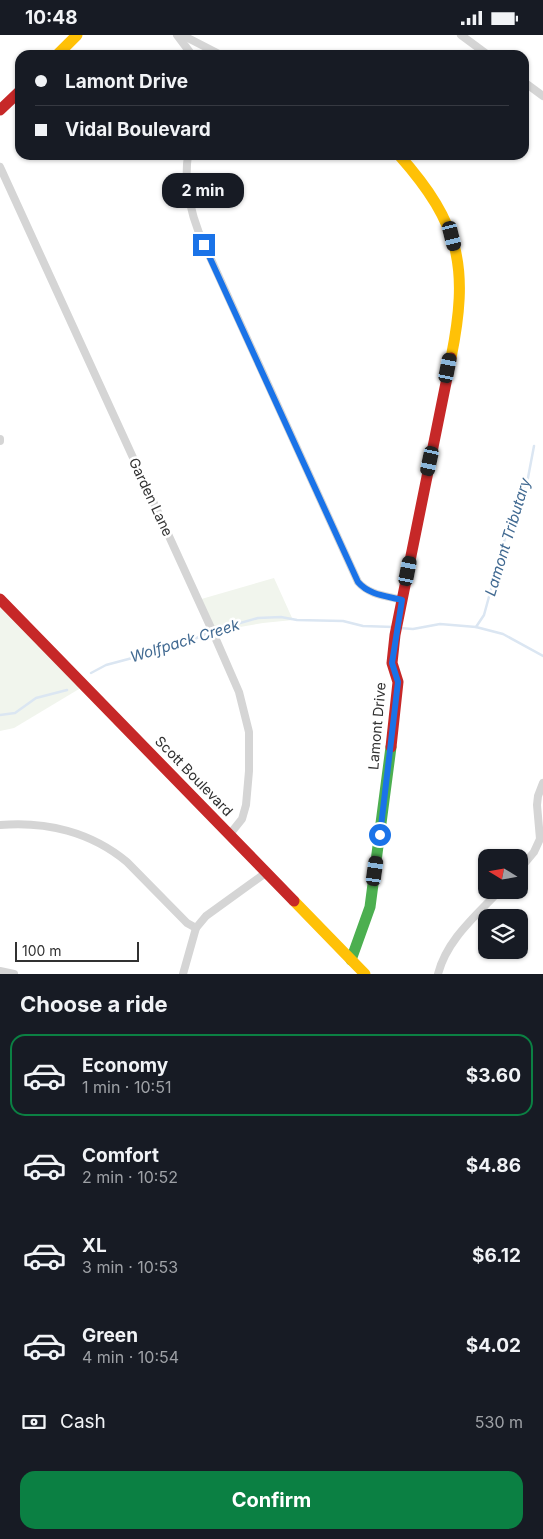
<!DOCTYPE html>
<meta charset="utf-8">
<style>
:root{--surface:#171b24;--page:#20242c;--text:#f1f3f6;--muted:#9ea1a6;--line:#363941;--accent:#0b8043}
body{margin:0;font-family:Inter,sans-serif;background:var(--page);color:var(--text);height:100vh;display:flex;flex-direction:column;font-size:19px;white-space:nowrap}
*{box-sizing:border-box;margin:0}
p{font-size:16px;color:var(--muted)}
.icon{flex:none;width:28px;height:28px;fill:none;stroke:currentColor;stroke-width:2;stroke-linecap:round;stroke-linejoin:round}
.map{position:relative;height:939px;overflow:hidden}
.panel{display:flex;flex-direction:column;background:var(--surface);flex:1}
.panel>*{flex:none}
.top-card{position:absolute;left:15px;top:15px;width:514px;height:110px;border-radius:15px;box-shadow:0 1px 4px #0004;display:grid;align-content:center;height:110px;padding:0 20px;background:var(--surface)}
.needle{width:32px;rotate:281deg}
.controls{position:absolute;left:478px;top:814px;display:grid;gap:10px}
.controls a{display:grid;place-items:center;width:50px;height:50px;border-radius:10px;background:var(--surface);box-shadow:0 1px 4px #0004;font-size:25px}
.scale{position:absolute;left:15px;bottom:12px;width:124px;box-sizing:border-box;padding-left:5px;border:2px solid #313131;border-top:0;font-size:14px;line-height:18px;white-space:nowrap;color:#313131;-webkit-text-stroke:4px #fff;paint-order:stroke}
.end{position:absolute;width:22px;height:22px;margin:-11px;border:6px solid #1a73e8;background:#fff;box-shadow:0 0 0 2px #fff}
.from{border-radius:50%}
.bubble{position:absolute;height:35px;border-radius:15px;background:var(--surface);box-shadow:0 1px 4px #0004;font-size:16px;font-weight:700;line-height:35px;text-align:center}
.car{position:absolute;width:15px;height:30px;margin:-15px -8px;border-radius:6px;box-shadow:0 0 4px 1px #0007;background:linear-gradient(#222 24%,#8ab4d8 0 40%,#222 0 76%,#8ab4d8 0 86%,#222 0)}
.top-card b{display:flex;align-items:center;gap:18px;height:48px;font-size:19px}
.top-card b+b{border-top:1px solid var(--line)}
.top-card i{width:12px;height:12px;background:var(--text)}
ul{padding:0;list-style:none}
li{display:flex;align-items:center;gap:15px;height:82px;margin:0 10px 8px;padding:0 10px;border:2px solid transparent;border-radius:15px}
li div{flex:1}
li b{display:block;font-size:19px}
li em{font-style:normal;font-weight:700}
li.active{border-color:var(--accent)}
li>.icon{width:45px;height:45px;stroke-width:1.5}
h2{padding:0 20px;font-size:22px;line-height:60px}
.pay{display:flex;align-items:center;gap:12px;height:55px;padding:0 20px;font-size:19px}
.pay p{margin-inline-start:auto}
.cta{display:flex;gap:10px;margin-top:auto;padding:10px 20px}
.cta a{flex:1;height:58px;border-radius:15px;background:var(--accent);color:#fff;font-size:20px;font-weight:700;line-height:58px;text-align:center}
.status{display:flex;justify-content:space-between;align-items:center;height:35px;padding:0 25px;background:var(--surface);direction:ltr}
.status svg{height:14px;fill:currentColor}
.map>svg:first-child{display:block}
.green{fill:#f1f5ed}
.lines{fill:none;stroke-linecap:round;stroke-linejoin:round}
.stream{stroke:#dbe6f2;stroke-width:2.5}
.street{stroke:#d5d5d5;stroke-width:8}
.fast{stroke:#4caf50;stroke-width:11}
.slow{stroke:#ffc107;stroke-width:11}
.jam{stroke:#c62828;stroke-width:11}
.route{stroke:#1a73e8;stroke-width:6}
.labels{text-anchor:middle;stroke-width:5;stroke-linejoin:round;paint-order:stroke}
.street-label{font-size:14px;fill:#313131;stroke:#fff}
.water-label{font-size:15px;font-style:italic;fill:#406991;stroke:#fff}
</style>
<div class="status"><b>10:48</b><svg viewBox="0 0 49 12"><path d="M0 12V9h3v3zM5 12V6h3v6zM10 12V3h3v9zM15 12V0h3v12zM26 1h20v11H26zM47 4h2v5h-2z"/></svg></div>
<div class="map">
<svg width="543" height="939" viewBox="0 0 543 939">
<rect width="100%" height="100%" fill="#fff"/>
<g class="green">
<polygon points="274,543 293,585 263,588 240,592 214,602 198,565"/>
<polygon points="0,563 89,648 14,693 0,696"/>
</g>
<g class="lines">
<g class="stream">
<polyline points="476,592 484,580 505,503 516,468 527,448 534,411"/>
<polyline points="399,593 413,594 440,589 476,592 503,599 543,621"/>
<polyline points="91,638 106,630 181,610 212,596 258,583 281,582 297,585 343,586 363,591 394,592"/>
<polyline points="0,680 15,678 36,663 67,655"/>
</g>
<g class="street">
<polyline points="177,0 192,20"/>
<polyline points="182,0 221,20"/>
<polyline points="461,0 488,20"/>
<polyline points="524,47 543,61"/>
<path d="M188 120C184 147 189 172 199 198L358 547C369 560 387 561 402 565"/>
<polyline points="0,132 211,593 239,657 249,697 249,736 246,770 242,784 230,799"/>
<polyline points="0,404 0,406"/>
<path d="M0 790C46 786 91 797 127 827L187 888 196 893"/>
<polyline points="519,835 534,817 540,804 537,770 538,761 543,748"/>
<polyline points="0,936 14,939"/>
<polyline points="183,939 196,893 206,881 267,837"/>
<path d="M438 939C447 904 477 880 500 855"/>
</g>
<polyline class="fast" points="351,925 370,872 391,712"/>
<g class="slow">
<polyline points="57,20 77,0"/>
<path d="M399 120C461 190 469 233 451 323"/>
<polyline points="294,866 365,939"/>
</g>
<g class="jam">
<polyline points="0,75 20,56"/>
<polyline points="0,564 294,866"/>
<polyline points="391,712 398,647 392,628 395,600 451,323"/>
</g>
</g>
<g class="lines">
<path class="route" d="M204 210 358 547C369 560 387 561 402 565L392 628 398 647 380 800"/>
</g>
<g class="labels">
<g class="street-label">
<text transform="translate(151 462) rotate(65)" y="5">Garden Lane</text>
<text transform="translate(377 691) rotate(-85)" y="5">Lamont Drive</text>
<text transform="translate(194 741) rotate(46)" y="5">Scott Boulevard</text>
</g>
<g class="water-label">
<text transform="translate(508 502) rotate(-73)" y="5">Lamont Tributary</text>
<text transform="translate(185 606) rotate(-17)" y="5">Wolfpack Creek</text>
</g>
</g>
</svg>
<div class="controls">
<a><svg class="needle" viewBox="-14 -14 28 28"><path d="M0-13l5 13h-10z" fill="#e53935"/><path d="M0 13l5-13h-10z" fill="#9ea1a6"/></svg></a>
<a><svg class="icon" aria-label="layers" viewBox="0 0 24 24"><path d="M12 4l9 5-9 5-9-5zM3 14l9 5 9-5"/></svg></a>
</div>
<div class="scale">100 m</div>
<i class="end from" style="left:380px;top:800px"></i>
<i class="end" style="left:204px;top:210px"></i>
<div class="bubble" style="left:162px;top:138px;width:82px">2 min</div>
<i class="car" style="left:452px;top:201px;rotate:166deg"></i>
<i class="car" style="left:448px;top:333px;rotate:11deg"></i>
<i class="car" style="left:430px;top:426px;rotate:192deg"></i>
<i class="car" style="left:408px;top:536px;rotate:11deg"></i>
<i class="car" style="left:375px;top:836px;rotate:8deg"></i>
<div class="top-card">
<b><i class="from"></i>Lamont Drive</b>
<b><i></i>Vidal Boulevard</b>
</div>
</div>
<section class="panel">
<h2>Choose a ride</h2>
<ul>
<li class="active"><svg class="icon" aria-label="car" viewBox="0 0 24 24"><path d="M5 17H2v-5l4-1 3-4h7l3 4 3 1v5h-3M9 17h6M6 11h13"/><circle cx="7" cy="17" r="2"/><circle cx="17" cy="17" r="2"/></svg><div><b>Economy</b><p>1 min · 10:51</p></div><em>$3.60</em></li>
<li><svg class="icon" aria-label="car" viewBox="0 0 24 24"><path d="M5 17H2v-5l4-1 3-4h7l3 4 3 1v5h-3M9 17h6M6 11h13"/><circle cx="7" cy="17" r="2"/><circle cx="17" cy="17" r="2"/></svg><div><b>Comfort</b><p>2 min · 10:52</p></div><em>$4.86</em></li>
<li><svg class="icon" aria-label="car" viewBox="0 0 24 24"><path d="M5 17H2v-5l4-1 3-4h7l3 4 3 1v5h-3M9 17h6M6 11h13"/><circle cx="7" cy="17" r="2"/><circle cx="17" cy="17" r="2"/></svg><div><b>XL</b><p>3 min · 10:53</p></div><em>$6.12</em></li>
<li><svg class="icon" aria-label="car" viewBox="0 0 24 24"><path d="M5 17H2v-5l4-1 3-4h7l3 4 3 1v5h-3M9 17h6M6 11h13"/><circle cx="7" cy="17" r="2"/><circle cx="17" cy="17" r="2"/></svg><div><b>Green</b><p>4 min · 10:54</p></div><em>$4.02</em></li>
</ul>
<div class="pay"><svg class="icon" aria-label="cash" viewBox="0 0 24 24"><path d="M3 7h18v10H3z"/><circle cx="12" cy="12" r="2"/></svg>Cash<p>530 m</p></div>
<div class="cta"><a>Confirm</a></div>
</section>
